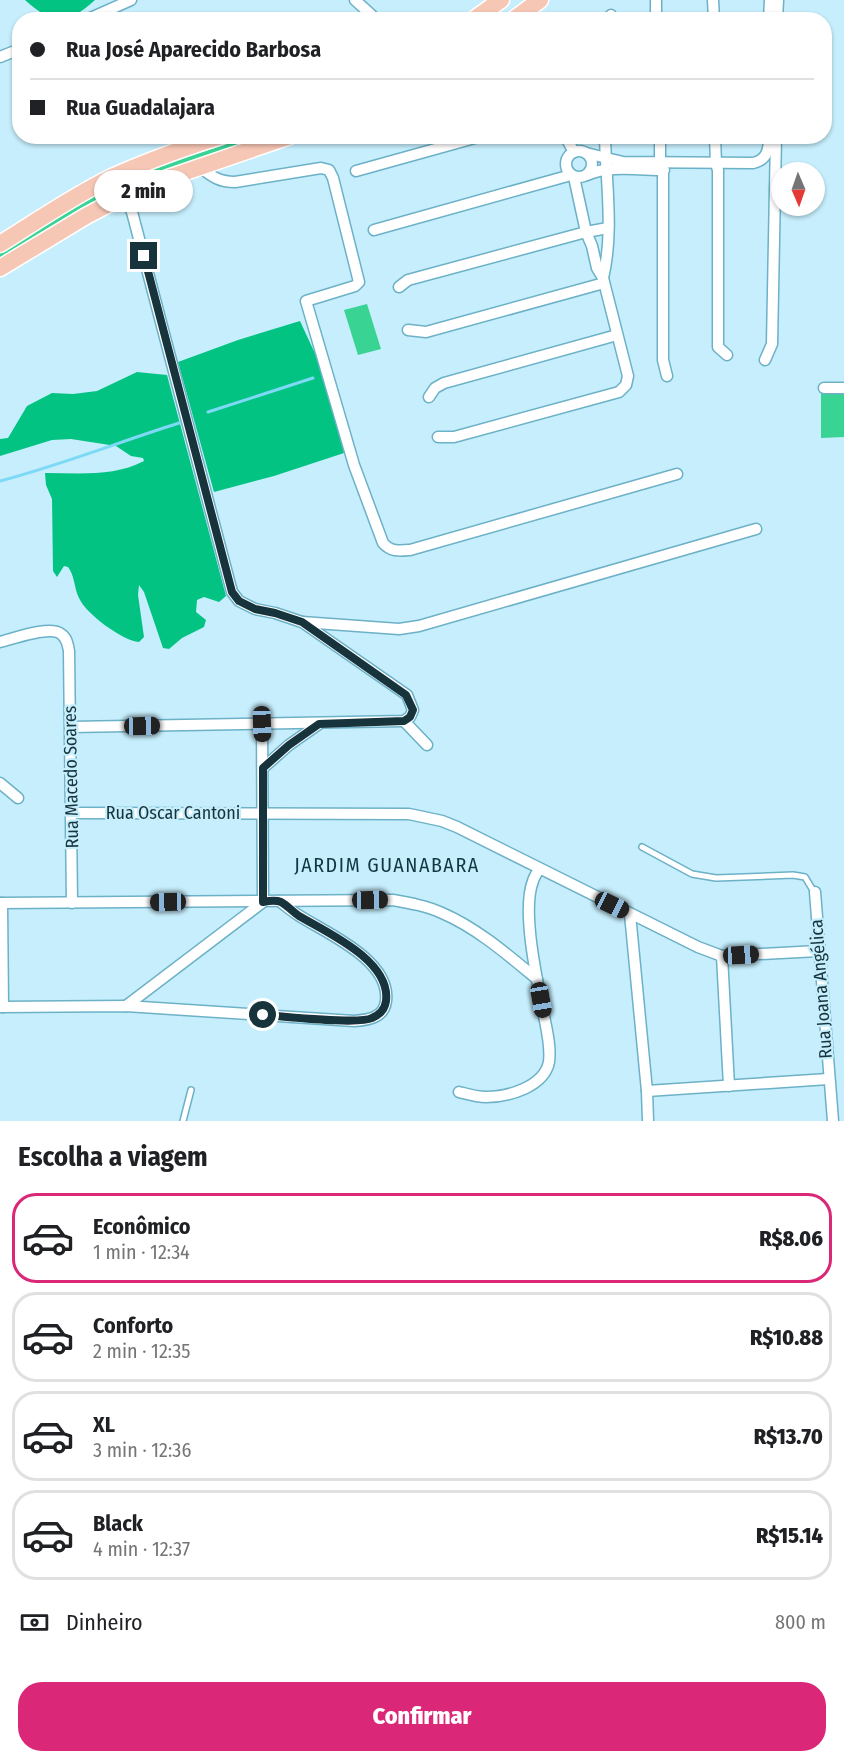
<!DOCTYPE html>
<html lang="pt">
<meta charset="utf-8">
<style>
:root{--surface:#fff;--page:#f2f2f2;--text:#202124;--muted:#757577;--line:#e0e0e0;--accent:#db2777}
body{margin:0;font-family:"Fira Sans Condensed",sans-serif;background:var(--page);color:var(--text);height:100vh;display:flex;flex-direction:column;font-size:22px;white-space:nowrap}
*{box-sizing:border-box;margin:0}
p{font-size:20px;color:var(--muted)}
.icon{flex:none;width:33px;height:33px;fill:none;stroke:currentColor;stroke-width:2;stroke-linecap:round;stroke-linejoin:round}
.map{position:relative;height:1121px;overflow:hidden}
.panel{display:flex;flex-direction:column;background:var(--surface);flex:1}
.panel>*{flex:none}
.guide{position:absolute;left:12px;top:12px;width:820px;height:132px;border-radius:24px;box-shadow:0 2px 4px #0004;display:grid;align-content:center;height:132px;padding:0 18px;background:var(--surface)}
.needle{width:39px;rotate:178deg}
.tools{position:absolute;left:771px;top:162px;display:grid;gap:12px}
.tools a{display:grid;place-items:center;width:54px;height:54px;border-radius:50%;background:var(--surface);box-shadow:0 2px 4px #0004;font-size:30px}
.end{position:absolute;width:27px;height:27px;margin:-14px;border:8px solid #17343d;background:#fff;box-shadow:0 0 0 3px #fff}
.from{border-radius:50%}
.bubble{position:absolute;height:42px;border-radius:21px;background:var(--surface);box-shadow:0 2px 4px #0004;font-size:20px;font-weight:800;line-height:42px;text-align:center}
.car{position:absolute;width:18px;height:36px;margin:-18px -9px;border-radius:8px;box-shadow:0 0 4px 2px #0007;background:linear-gradient(#222 24%,#8ab4d8 0 40%,#222 0 76%,#8ab4d8 0 86%,#222 0)}
.guide b{display:flex;align-items:center;gap:21px;height:57px;font-size:22px}
.guide b+b{border-top:2px solid var(--line)}
.guide i{width:15px;height:15px;background:var(--text)}
ul{padding:0;list-style:none}
li{display:flex;align-items:center;gap:18px;height:90px;margin:0 12px 9px;padding:0 6px;border:3px solid var(--line);border-radius:24px}
li div{flex:1}
li b{display:block;font-size:22px}
li em{font-style:normal;font-weight:800}
li.current{border-color:var(--accent)}
li>.icon{width:54px;height:54px;stroke-width:1.5}
h2{padding:0 18px;font-size:27px;line-height:72px}
.pay{display:flex;align-items:center;gap:15px;height:66px;padding:0 18px;font-size:22px}
.pay p{margin-inline-start:auto}
.action{display:flex;gap:12px;margin-top:auto;padding:12px 18px}
.action a{flex:1;height:69px;border-radius:24px;background:var(--accent);color:#fff;font-size:24px;font-weight:800;line-height:69px;text-align:center}
.map>svg:first-child{display:block}
.green{fill:#39d393}
.forest{fill:#03c382}
.lines{fill:none;stroke-linecap:round;stroke-linejoin:round}
.stream{stroke:#7dd9f6;stroke-width:3}
.service-casing{stroke:#6cb1c7;stroke-width:8}
.minor-casing{stroke:#6cb1c7;stroke-width:13}
.primary-casing{stroke:#fff;stroke-width:19}
.service{stroke:#fff;stroke-width:5}
.minor{stroke:#fff;stroke-width:10}
.primary{stroke:#f7c7b6;stroke-width:16}
.route{stroke:#17343d;stroke-width:8}
.labels{text-anchor:middle;stroke-width:4.5;stroke-linejoin:round;paint-order:stroke}
.street-label{font-size:18px;fill:#17343d;stroke:#c6eefc}
.neighbourhood-label{font-size:20px;letter-spacing:1.5px;fill:#123742;stroke:#c6eefc}
</style>
<div class="map">
<svg width="844" height="1121" viewBox="0 0 844 1121">
<rect width="100%" height="100%" fill="#c6eefc"/>
<g class="green">
<polygon points="249,137 272,137 147,176 122,187 0,262 0,252 90,198 144,171"/>
<polygon points="367,304 381,349 358,355 344,310"/>
<polygon points="844,389 844,437 821,438 821,390"/>
</g>
<g class="forest">
<path d="M25 0H95C66 26 53 25 25 0Z"/>
<polygon points="300,321 318,360 344,453 274,476 214,492 178,362 238,340"/>
<path d="M137 372 167 375 226 596 219 602 204 597 197 600 196 612 206 620 204 627 182 638 169 649 163 648 144 592 139 585 138 595 144 637 139 642C123 641 86 614 79 598 74 588 75 576 68 567L64 566 57 577 53 571 52 499 46 485 45 473C79 473 114 477 144 461L143 458 131 456 116 446 71 439 52 440 0 456V439L8 438 27 406 52 393 73 394 97 391Z"/>
</g>
<g class="lines">
<g class="stream">
<polyline points="208,412 313,378"/>
<path d="M0 481C61 465 119 442 179 423"/>
</g>
<defs>
<g id="service">
<polyline points="642,847 692,874 716,878 793,875 805,877 814,892"/>
<polyline points="183,1121 191,1090"/>
</g>
<g id="minor">
<polyline points="355,0 377,20"/>
<polyline points="656,0 656,20"/>
<polyline points="713,0 714,20"/>
<polyline points="86,20 131,0"/>
<polyline points="606,20 611,15"/>
<polyline points="769,20 770,0"/>
<polyline points="777,20 778,0"/>
<polyline points="0,57 20,49"/>
<polyline points="565,136 574,152"/>
<polyline points="660,136 660,162 663,170 663,360 667,376"/>
<polyline points="715,136 716,164 718,170 718,347 727,355"/>
<circle cx="579" cy="164" r="13"/>
<path d="M586 153 623 162 753 163C767 160 769 150 769 136"/>
<path d="M200 167C212 177 220 182 235 182L321 168 329 170 333 178 359 282 355 286 306 301 354 465 383 543C391 552 399 551 410 550L677 474"/>
<polyline points="356,171 482,136"/>
<path d="M587 175C609 165 639 170 664 170"/>
<polyline points="374,230 571,175"/>
<path d="M603 278C614 232 606 183 605 136"/>
<polyline points="399,287 408,280 586,232 608,228"/>
<polyline points="408,330 426,332 604,283"/>
<polyline points="765,360 772,344 776,136"/>
<polyline points="824,388 844,388"/>
<polyline points="429,397 435,388 444,383 617,335"/>
<polyline points="438,437 454,437 619,392 626,385 628,376 603,278 597,268 592,246 586,232 574,177"/>
<polyline points="302,622 399,629 419,626 756,529"/>
<path d="M0 642C13 639 50 625 61 634 67 638 68 645 69 651L72 903"/>
<polyline points="404,721 427,745"/>
<polyline points="71,727 404,721 410,717 413,710 407,695 302,622 275,613 255,609 239,601 232,592 132,212 124,196"/>
<polyline points="263,768 289,745 319,724"/>
<polyline points="0,783 18,798"/>
<polyline points="72,813 409,814 442,821 457,827 698,947 722,956 818,951"/>
<polyline points="815,892 833,1121"/>
<path d="M0 903 393 900C410 903 427 906 442 913 477 928 508 955 537 979"/>
<polyline points="2,903 3,1007"/>
<polyline points="630,914 647,1091 648,1121"/>
<polyline points="722,956 729,1086"/>
<polyline points="126,1006 263,902 262,724"/>
<path d="M0 1007 126 1006 354 1021C368 1020 384 1018 386 1001 391 960 326 933 298 915 292 911 286 906 279 901"/>
<polyline points="647,1091 828,1079"/>
<path d="M459 1092C467 1094 477 1097 486 1097 508 1097 544 1087 549 1062 551 1047 547 1031 544 1016 538 984 521 911 533 881 534 877 537 873 539 869"/>
</g>
<g id="primary">
<polyline points="473,20 501,0"/>
<polyline points="513,20 540,0"/>
<path d="M0 244C37 221 73 196 112 177 147 161 184 148 221 136"/>
<polyline points="0,268 86,216 124,196 162,180 290,136"/>
</g>
</defs>
<use href="#service" class="service-casing"/>
<use href="#minor" class="minor-casing"/>
<use href="#primary" class="primary-casing"/>
<use href="#service" class="service"/>
<use href="#minor" class="minor"/>
<use href="#primary" class="primary"/>
</g>
<g class="lines">
<path class="route" d="M144 256 232 592 239 601 255 609 275 613 302 622 406 695 413 710 410 717 404 721 319 724 289 745 263 768V902C268 901 276 900 281 902 288 906 293 912 299 916 328 933 391 961 386 1001 385 1009 379 1015 372 1018 358 1025 283 1016 263 1015"/>
</g>
<g class="labels">
<g class="street-label">
<text transform="translate(71 777) rotate(-91)" y="6">Rua Macedo Soares</text>
<text x="173" y="819">Rua Oscar Cantoni</text>
<text transform="translate(821 989) rotate(-94)" y="6">Rua Joana Angélica</text>
</g>
<g class="neighbourhood-label">
<text x="387" y="872">JARDIM GUANABARA</text>
</g>
</g>
</svg>
<div class="tools">
<a><svg class="needle" viewBox="-14 -14 28 28"><path d="M0-13l5 13h-10z" fill="#e53935"/><path d="M0 13l5-13h-10z" fill="#757577"/></svg></a>
</div>
<i class="end from" style="left:263px;top:1015px"></i>
<i class="end" style="left:144px;top:256px"></i>
<div class="bubble" style="left:94px;top:170px;width:99px">2 min</div>
<i class="car" style="left:262px;top:724px;rotate:178deg"></i>
<i class="car" style="left:142px;top:726px;rotate:89deg"></i>
<i class="car" style="left:370px;top:900px;rotate:89deg"></i>
<i class="car" style="left:168px;top:902px;rotate:269deg"></i>
<i class="car" style="left:612px;top:905px;rotate:116deg"></i>
<i class="car" style="left:741px;top:955px;rotate:87deg"></i>
<i class="car" style="left:541px;top:1000px;rotate:170deg"></i>
<div class="guide">
<b><i class="from"></i>Rua José Aparecido Barbosa</b>
<b><i></i>Rua Guadalajara</b>
</div>
</div>
<section class="panel">
<h2>Escolha a viagem</h2>
<ul>
<li class="current"><svg class="icon" aria-label="car" viewBox="0 0 24 24"><path d="M5 17H2v-5l4-1 3-4h7l3 4 3 1v5h-3M9 17h6M6 11h13"/><circle cx="7" cy="17" r="2"/><circle cx="17" cy="17" r="2"/></svg><div><b>Econômico</b><p>1 min · 12:34</p></div><em>R$8.06</em></li>
<li><svg class="icon" aria-label="car" viewBox="0 0 24 24"><path d="M5 17H2v-5l4-1 3-4h7l3 4 3 1v5h-3M9 17h6M6 11h13"/><circle cx="7" cy="17" r="2"/><circle cx="17" cy="17" r="2"/></svg><div><b>Conforto</b><p>2 min · 12:35</p></div><em>R$10.88</em></li>
<li><svg class="icon" aria-label="car" viewBox="0 0 24 24"><path d="M5 17H2v-5l4-1 3-4h7l3 4 3 1v5h-3M9 17h6M6 11h13"/><circle cx="7" cy="17" r="2"/><circle cx="17" cy="17" r="2"/></svg><div><b>XL</b><p>3 min · 12:36</p></div><em>R$13.70</em></li>
<li><svg class="icon" aria-label="car" viewBox="0 0 24 24"><path d="M5 17H2v-5l4-1 3-4h7l3 4 3 1v5h-3M9 17h6M6 11h13"/><circle cx="7" cy="17" r="2"/><circle cx="17" cy="17" r="2"/></svg><div><b>Black</b><p>4 min · 12:37</p></div><em>R$15.14</em></li>
</ul>
<div class="pay"><svg class="icon" aria-label="cash" viewBox="0 0 24 24"><path d="M3 7h18v10H3z"/><circle cx="12" cy="12" r="2"/></svg>Dinheiro<p>800 m</p></div>
<div class="action"><a>Confirmar</a></div>
</section>
